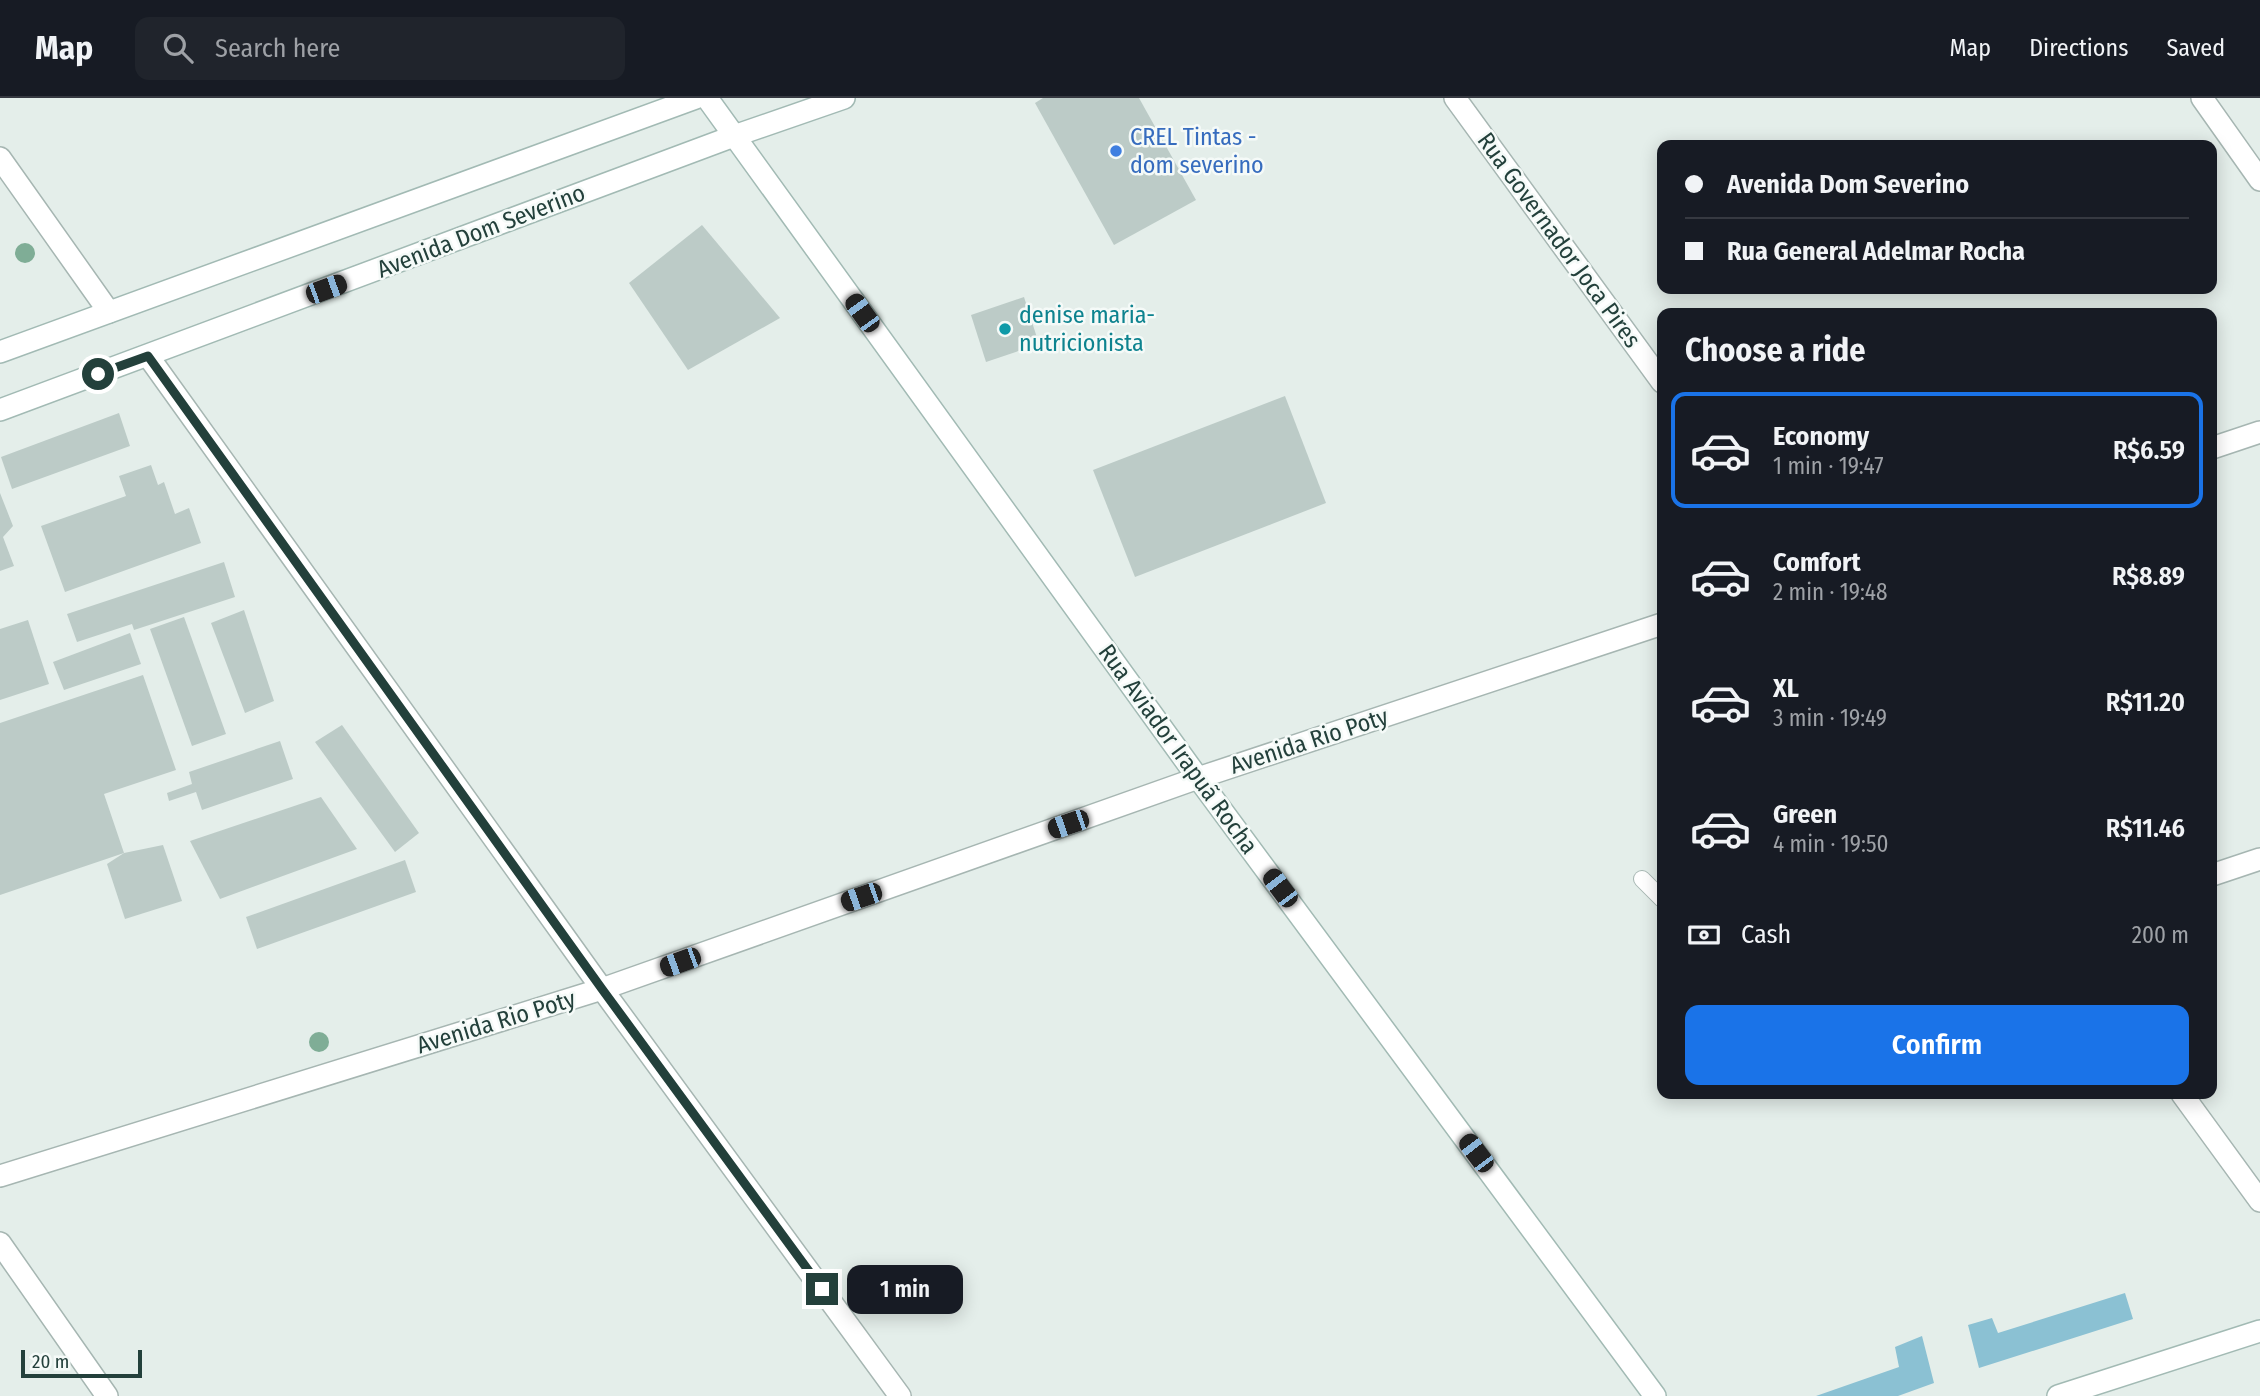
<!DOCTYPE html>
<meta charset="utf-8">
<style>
:root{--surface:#171b24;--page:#20242c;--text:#f1f3f6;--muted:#9ea1a6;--line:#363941;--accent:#1a73e8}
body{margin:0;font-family:"Fira Sans Condensed",sans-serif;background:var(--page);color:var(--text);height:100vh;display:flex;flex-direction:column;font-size:26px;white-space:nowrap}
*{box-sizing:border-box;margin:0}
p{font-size:23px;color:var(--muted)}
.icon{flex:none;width:38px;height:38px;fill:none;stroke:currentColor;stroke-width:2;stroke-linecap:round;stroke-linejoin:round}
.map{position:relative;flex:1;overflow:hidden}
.side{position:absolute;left:1657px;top:210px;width:560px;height:791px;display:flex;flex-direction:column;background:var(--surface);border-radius:14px;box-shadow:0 4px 18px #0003}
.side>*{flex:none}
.guide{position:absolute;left:1657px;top:42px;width:560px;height:154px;border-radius:14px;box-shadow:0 4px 18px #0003;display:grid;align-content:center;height:154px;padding:0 28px;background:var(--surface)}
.scale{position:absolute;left:21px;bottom:18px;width:121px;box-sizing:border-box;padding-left:7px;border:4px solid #23403b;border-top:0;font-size:19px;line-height:24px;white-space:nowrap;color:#23403b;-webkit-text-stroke:5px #f5faf8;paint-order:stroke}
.end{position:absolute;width:32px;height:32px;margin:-16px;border:9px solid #23403b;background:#fff;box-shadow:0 0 0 4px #fff}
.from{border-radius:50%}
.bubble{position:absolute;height:49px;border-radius:14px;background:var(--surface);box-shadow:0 4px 18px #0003;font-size:23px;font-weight:600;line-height:49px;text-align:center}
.car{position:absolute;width:21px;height:42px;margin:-21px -10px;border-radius:9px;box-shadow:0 0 5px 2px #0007;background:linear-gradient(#222 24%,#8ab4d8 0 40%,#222 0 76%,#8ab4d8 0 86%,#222 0)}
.guide b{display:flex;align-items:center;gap:24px;height:66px;font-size:26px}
.guide b+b{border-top:2px solid var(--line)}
.guide i{width:18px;height:18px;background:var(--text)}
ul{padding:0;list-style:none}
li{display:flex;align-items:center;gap:21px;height:116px;margin:0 14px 10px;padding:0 14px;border:4px solid transparent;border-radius:14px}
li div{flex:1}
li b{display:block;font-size:26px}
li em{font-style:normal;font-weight:600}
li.current{border-color:var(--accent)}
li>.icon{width:63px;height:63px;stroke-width:1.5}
h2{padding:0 28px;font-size:32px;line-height:84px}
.pay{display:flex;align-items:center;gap:18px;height:77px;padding:0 28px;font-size:26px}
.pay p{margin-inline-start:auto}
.cta{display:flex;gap:14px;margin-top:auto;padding:14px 28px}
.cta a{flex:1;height:80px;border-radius:14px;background:var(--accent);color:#fff;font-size:28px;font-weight:600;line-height:80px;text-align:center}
header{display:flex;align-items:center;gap:42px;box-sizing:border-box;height:98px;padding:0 35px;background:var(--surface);border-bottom:2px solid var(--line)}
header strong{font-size:33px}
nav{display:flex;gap:38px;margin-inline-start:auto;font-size:24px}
.search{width:490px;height:63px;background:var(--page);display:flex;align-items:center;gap:18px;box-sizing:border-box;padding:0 24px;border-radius:14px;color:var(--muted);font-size:26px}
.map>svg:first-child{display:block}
.water{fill:#8bc1d3}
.building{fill:#bccbc7}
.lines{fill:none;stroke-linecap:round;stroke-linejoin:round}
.lane-casing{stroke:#a6b6b2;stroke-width:18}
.street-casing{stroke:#a6b6b2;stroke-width:24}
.secondary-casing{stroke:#a2bab4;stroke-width:24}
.lane{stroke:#fff;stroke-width:16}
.street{stroke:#fff;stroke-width:21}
.secondary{stroke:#fff;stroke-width:21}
.tree{fill:#7fad96}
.route{stroke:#23403b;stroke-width:9}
.shop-dot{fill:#3f7fe0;stroke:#f5faf8;stroke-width:2.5}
.culture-dot{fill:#0f9aa8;stroke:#f5faf8;stroke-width:2.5}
.labels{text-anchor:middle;stroke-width:5;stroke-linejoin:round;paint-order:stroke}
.shop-label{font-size:24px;fill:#366cbe;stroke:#f5faf8;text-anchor:start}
.street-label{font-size:24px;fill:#23403b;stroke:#f5faf8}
.culture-label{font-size:24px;fill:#0d838f;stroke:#f5faf8;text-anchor:start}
</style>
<header>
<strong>Map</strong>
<div class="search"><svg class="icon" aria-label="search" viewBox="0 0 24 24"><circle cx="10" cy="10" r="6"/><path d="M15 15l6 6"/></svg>Search here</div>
<nav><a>Map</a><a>Directions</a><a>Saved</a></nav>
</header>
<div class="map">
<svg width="2260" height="1298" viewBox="0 0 2260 1298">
<rect width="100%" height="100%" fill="#e4eeea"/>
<g class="water">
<polygon points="2125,1195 2133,1221 1979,1270 1968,1227 1992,1220 1998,1235"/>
<polygon points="1922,1238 1934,1285 1898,1298 1816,1298 1899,1269 1895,1249"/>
</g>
<g class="building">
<polygon points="1043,0 1139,0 1196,102 1114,147 1035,5"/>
<polygon points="702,127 780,220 688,272 629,185"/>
<polygon points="1024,199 1039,246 986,264 971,217"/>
<polygon points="1285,298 1326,405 1135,479 1093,372"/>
<polygon points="119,315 130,348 12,391 1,359"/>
<polygon points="151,367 158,387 164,384 175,416 189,410 201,445 65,494 41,428 126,398 119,378"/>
<polygon points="0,395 13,428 3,439 14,468 0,473"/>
<polygon points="224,464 235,499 134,532 132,526 77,544 67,516"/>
<polygon points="244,512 274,603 245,615 211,525"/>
<polygon points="184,519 226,636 192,648 150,531"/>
<polygon points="28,522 49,586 0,602 0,531"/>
<polygon points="130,535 141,566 64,592 53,564"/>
<polygon points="143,577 176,672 104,696 124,755 0,797 0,625"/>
<polygon points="342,627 419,735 395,754 315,644"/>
<polygon points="280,643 293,681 202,712 196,694 169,703 167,695 192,686 189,674"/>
<polygon points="321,699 357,751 220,801 190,743"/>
<polygon points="163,747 182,803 125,821 107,766 124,755"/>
<polygon points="405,762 416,794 257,851 246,819"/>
</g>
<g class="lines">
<defs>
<polyline id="lane" points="1642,781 1662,801"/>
<g id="street">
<polyline points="1455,0 1662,284"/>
<polyline points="2202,0 2260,82"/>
<polyline points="0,60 109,214"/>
<polyline points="148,258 602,891 900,1298"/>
<polyline points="2212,350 2260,334"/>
<polyline points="2212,777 2260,761"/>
<polyline points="2182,996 2260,1103"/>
<polyline points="0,1078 602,891 1198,680 1662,526"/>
<polyline points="0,1145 107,1298"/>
</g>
<g id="secondary">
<polyline points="707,0 1198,680 1655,1298"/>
<polyline points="0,254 696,0"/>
<polyline points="0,312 734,38 844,0"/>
<polyline points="2058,1298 2260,1233"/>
</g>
</defs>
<use href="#lane" class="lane-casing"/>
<use href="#street" class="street-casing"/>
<use href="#secondary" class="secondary-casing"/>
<use href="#lane" class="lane"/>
<use href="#street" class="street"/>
<use href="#secondary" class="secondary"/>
</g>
<g class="tree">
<circle cx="25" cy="155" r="10"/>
<circle cx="319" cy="944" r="10"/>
</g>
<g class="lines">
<polyline class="route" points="98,276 148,258 602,891 822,1191"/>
</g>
<circle class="shop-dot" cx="1116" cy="53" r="7"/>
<circle class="culture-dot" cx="1005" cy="231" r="7"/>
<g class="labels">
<g class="shop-label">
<text x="1130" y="47">CREL Tintas -<tspan x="1130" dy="28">dom severino</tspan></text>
</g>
<g class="street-label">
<text transform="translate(481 133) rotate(-21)" y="8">Avenida Dom Severino</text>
<text transform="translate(1559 142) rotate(54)" y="8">Rua Governador Joca Pires</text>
<text transform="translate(1309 643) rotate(-18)" y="8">Avenida Rio Poty</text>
<text transform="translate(1178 651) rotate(54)" y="8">Rua Aviador Irapuã Rocha</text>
<text transform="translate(496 924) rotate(-17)" y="8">Avenida Rio Poty</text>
</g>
<g class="culture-label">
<text x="1019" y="225">denise maria-<tspan x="1019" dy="28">nutricionista</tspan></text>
</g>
</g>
</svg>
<div class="scale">20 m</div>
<i class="end from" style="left:98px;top:276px"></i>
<i class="end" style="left:822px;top:1191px"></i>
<div class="bubble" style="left:847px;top:1167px;width:116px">1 min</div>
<i class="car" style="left:326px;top:191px;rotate:70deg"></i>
<i class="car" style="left:862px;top:215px;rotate:324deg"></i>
<i class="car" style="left:1068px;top:726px;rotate:251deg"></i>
<i class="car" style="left:1280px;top:790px;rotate:323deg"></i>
<i class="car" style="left:861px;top:799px;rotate:251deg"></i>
<i class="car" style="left:680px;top:864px;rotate:250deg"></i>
<i class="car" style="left:1476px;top:1055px;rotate:323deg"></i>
<div class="guide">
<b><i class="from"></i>Avenida Dom Severino</b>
<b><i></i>Rua General Adelmar Rocha</b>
</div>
<section class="side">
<h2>Choose a ride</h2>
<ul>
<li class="current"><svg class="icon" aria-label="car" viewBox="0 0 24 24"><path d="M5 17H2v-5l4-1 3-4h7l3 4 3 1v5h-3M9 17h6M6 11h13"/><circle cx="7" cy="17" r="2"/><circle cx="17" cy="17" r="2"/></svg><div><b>Economy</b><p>1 min · 19:47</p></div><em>R$6.59</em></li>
<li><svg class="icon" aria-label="car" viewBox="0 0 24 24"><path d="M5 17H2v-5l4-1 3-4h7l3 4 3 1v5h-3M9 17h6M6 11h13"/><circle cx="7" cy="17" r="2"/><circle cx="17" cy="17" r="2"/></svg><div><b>Comfort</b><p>2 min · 19:48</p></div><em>R$8.89</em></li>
<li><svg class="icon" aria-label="car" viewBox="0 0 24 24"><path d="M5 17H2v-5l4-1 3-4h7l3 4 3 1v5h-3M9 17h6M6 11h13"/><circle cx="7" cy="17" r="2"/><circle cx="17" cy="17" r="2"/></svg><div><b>XL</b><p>3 min · 19:49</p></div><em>R$11.20</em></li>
<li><svg class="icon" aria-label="car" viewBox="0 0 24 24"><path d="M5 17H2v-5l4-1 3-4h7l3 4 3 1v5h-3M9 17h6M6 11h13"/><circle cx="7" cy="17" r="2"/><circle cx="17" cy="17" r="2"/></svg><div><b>Green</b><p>4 min · 19:50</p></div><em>R$11.46</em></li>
</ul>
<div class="pay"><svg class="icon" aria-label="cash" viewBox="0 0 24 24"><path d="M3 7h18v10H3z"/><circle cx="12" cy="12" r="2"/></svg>Cash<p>200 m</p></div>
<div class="cta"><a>Confirm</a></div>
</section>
</div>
